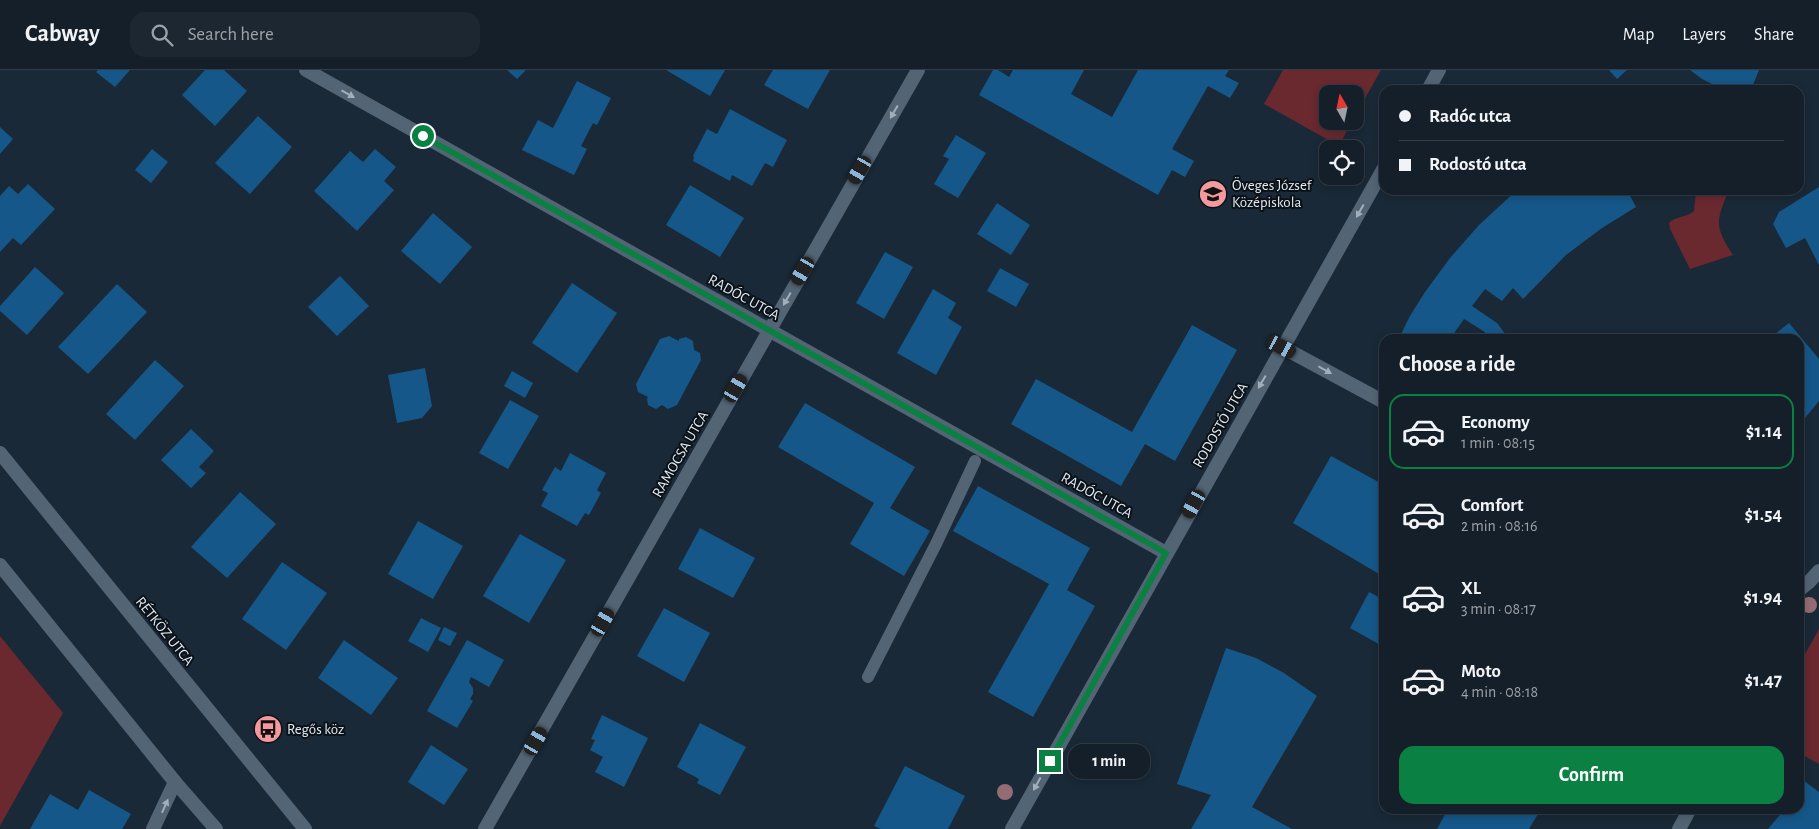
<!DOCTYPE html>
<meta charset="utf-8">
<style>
:root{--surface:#141f29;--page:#1d2731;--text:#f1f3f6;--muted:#9da2a8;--line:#333d46;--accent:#0b8043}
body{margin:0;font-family:"Alegreya Sans",sans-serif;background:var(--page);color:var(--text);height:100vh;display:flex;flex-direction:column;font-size:19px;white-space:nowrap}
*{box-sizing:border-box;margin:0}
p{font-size:16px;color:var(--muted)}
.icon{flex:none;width:28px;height:28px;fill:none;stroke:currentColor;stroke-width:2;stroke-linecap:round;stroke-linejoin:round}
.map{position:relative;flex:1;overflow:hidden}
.side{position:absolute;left:1379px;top:264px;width:425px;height:480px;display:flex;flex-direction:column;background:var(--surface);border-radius:15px;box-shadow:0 2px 8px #0003,0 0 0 1px var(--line)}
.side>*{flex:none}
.top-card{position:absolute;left:1379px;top:15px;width:425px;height:110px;border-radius:15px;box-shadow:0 2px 8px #0003,0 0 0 1px var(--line);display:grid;align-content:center;height:110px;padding:0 20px;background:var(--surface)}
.needle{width:32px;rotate:351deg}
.tools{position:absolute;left:1319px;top:15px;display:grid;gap:10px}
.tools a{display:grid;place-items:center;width:45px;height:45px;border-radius:10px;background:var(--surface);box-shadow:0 2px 8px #0003,0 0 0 1px var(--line);font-size:25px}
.end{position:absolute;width:22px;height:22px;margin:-11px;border:6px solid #0b8043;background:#fff;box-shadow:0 0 0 2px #fff}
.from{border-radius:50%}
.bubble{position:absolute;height:35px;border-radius:15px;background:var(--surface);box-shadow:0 2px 8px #0003,0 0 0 1px var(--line);font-size:16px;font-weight:600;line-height:35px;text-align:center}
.car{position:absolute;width:15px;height:30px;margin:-15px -8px;border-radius:6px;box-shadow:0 0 4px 1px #0007;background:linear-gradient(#222 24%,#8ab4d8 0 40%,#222 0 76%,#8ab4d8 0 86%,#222 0)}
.top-card b{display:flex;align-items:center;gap:18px;height:48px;font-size:19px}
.top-card b+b{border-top:1px solid var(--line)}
.top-card i{width:12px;height:12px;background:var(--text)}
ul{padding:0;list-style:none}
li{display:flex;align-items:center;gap:15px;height:75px;margin:0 10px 8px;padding:0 10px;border:2px solid transparent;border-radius:15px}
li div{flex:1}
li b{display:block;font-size:19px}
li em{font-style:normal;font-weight:600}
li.selected{border-color:var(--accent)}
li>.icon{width:45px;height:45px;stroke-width:1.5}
h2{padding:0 20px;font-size:22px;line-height:60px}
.cta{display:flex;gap:10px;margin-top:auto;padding:10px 20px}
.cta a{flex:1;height:58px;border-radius:15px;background:var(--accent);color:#fff;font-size:20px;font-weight:600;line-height:58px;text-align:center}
header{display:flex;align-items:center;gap:30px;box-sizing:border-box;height:70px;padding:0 25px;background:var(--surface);border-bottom:1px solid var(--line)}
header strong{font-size:24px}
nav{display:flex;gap:28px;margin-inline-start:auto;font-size:18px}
.search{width:350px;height:45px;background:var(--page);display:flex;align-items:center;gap:12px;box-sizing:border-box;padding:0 18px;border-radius:15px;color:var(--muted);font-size:19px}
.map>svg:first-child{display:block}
.green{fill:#6a282f}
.building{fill:#155788}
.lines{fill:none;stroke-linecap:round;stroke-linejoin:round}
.service{stroke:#536474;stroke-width:12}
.minor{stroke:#536474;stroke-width:14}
.tertiary{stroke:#536474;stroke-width:14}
.tree{fill:#956b74}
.oneway{fill:#a2afbb}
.route{stroke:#0b8043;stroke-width:6}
.labels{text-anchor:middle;stroke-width:4;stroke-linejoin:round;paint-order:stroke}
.poi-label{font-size:15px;fill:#e2ecf5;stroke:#0b1117;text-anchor:start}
.street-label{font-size:15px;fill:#e2ecf5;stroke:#0b1117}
</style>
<header>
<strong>Cabway</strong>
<div class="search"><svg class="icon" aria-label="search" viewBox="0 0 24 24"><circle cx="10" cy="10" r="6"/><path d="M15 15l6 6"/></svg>Search here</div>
<nav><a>Map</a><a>Layers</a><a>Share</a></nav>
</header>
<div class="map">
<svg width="1819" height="759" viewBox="0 0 1819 759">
<rect width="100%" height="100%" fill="#1a2937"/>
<g class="green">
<polygon points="1283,0 1381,0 1355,46 1355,24 1328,24 1328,51 1352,51 1339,76 1264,34"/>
<path d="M1696 120H1729C1716 151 1714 156 1733 185L1690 199 1670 159 1669 153C1675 146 1686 148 1694 141Z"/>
<polygon points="1819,559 1819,694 1799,683 1799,595"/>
<polygon points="0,566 63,643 0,756"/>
</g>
<g class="building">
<polygon points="98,0 130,0 115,17 96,2"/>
<polygon points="205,0 224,0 247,21 215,56 182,25"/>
<polygon points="507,0 526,0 517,9"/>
<polygon points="666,0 725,0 710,26"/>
<polygon points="773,0 830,0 808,39 764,15"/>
<polygon points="993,0 998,0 1009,7 1013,0 1084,0 1071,24 1112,47 1138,0 1229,0 1225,6 1239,13 1230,28 1208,16 1172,79 1194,91 1185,107 1172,100 1158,125 979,25"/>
<polygon points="1609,0 1627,0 1617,9"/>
<polygon points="1690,0 1759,0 1751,20 1724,20 1702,9"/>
<polygon points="577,11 611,28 597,55 593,53 581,76 587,79 574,105 522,80 538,50 553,58"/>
<polygon points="730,39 787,70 773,97 765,93 752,116 732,105 730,111 693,91 694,87 693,86 707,59 717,64"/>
<polygon points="258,46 292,77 250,124 215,93"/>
<polygon points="0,57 13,69 0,84"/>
<polygon points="956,65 986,83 958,128 934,114 949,89 943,86"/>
<polygon points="152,79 168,92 151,113 135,100"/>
<polygon points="375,79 396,97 384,111 394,120 357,161 314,121 350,81 363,92"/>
<polygon points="28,114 55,139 21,175 13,168 0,182 0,126 9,116 18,124"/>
<polygon points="690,115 744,148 720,187 666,155"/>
<polygon points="1819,117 1819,195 1805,168 1786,178 1773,154 1779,142"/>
<polygon points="1517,120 1592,120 1593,124 1602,120 1627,120 1636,137 1602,158 1566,185 1523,229 1513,218 1502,231 1485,219 1472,236 1497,253 1509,269 1480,269 1485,262 1464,249 1450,269 1409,269 1401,264 1410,246 1425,222 1450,188 1479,155"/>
<polygon points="997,133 1030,155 1011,185 977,164"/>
<polygon points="433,143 472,177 440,214 401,181"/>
<polygon points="885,182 913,197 884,249 856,233"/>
<polygon points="35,197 64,223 27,265 0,241 0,236"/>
<polygon points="1000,198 1029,214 1016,237 987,221"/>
<polygon points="340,206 369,236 337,266 308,237"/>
<polygon points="572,213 617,243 577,303 532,273"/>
<polygon points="117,214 147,242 88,304 58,277"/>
<polygon points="933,219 956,233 948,248 962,257 936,305 897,283"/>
<polygon points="1789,253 1819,289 1819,331 1799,355 1799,269 1769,269"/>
<polygon points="1192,255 1237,280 1175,391 1145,374 1121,416 1011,354 1036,309 1132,362"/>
<polygon points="669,266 679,271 679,269 686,267 693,271 694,280 700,283 701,290 677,335 668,339 662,335 656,339 648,335 647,329 648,327 638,322 636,314 660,269"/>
<polygon points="155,290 184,316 135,370 106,344"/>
<polygon points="425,298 432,336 422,348 397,353 388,305"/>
<polygon points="512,301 533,313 525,328 504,316"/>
<polygon points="510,330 539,346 508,399 479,383"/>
<polygon points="805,333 915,397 890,438 930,461 904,506 850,474 874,433 778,377"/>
<polygon points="191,359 214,381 199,397 206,403 191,418 161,390"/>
<polygon points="570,383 606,403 597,420 601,423 589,445 585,443 577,456 541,436 548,423 542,420 555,397 561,401"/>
<polygon points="1331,386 1384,415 1384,507 1293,453"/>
<polygon points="978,416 1090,478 1067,520 1095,536 1033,647 988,622 1049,514 953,461"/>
<polygon points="240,422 276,454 227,508 191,477"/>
<polygon points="418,451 463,476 433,529 388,504"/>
<polygon points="700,458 755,488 733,528 678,499"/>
<polygon points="520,464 566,490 529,553 483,526"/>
<polygon points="282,492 327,523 286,580 242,549"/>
<polygon points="1369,522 1384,530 1384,577 1350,558"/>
<polygon points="664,538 710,563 684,612 637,586"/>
<polygon points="421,548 441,558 428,582 408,571"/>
<polygon points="444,557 457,563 450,576 438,570"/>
<polygon points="344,570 398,608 371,645 318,608"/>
<polygon points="467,570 504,590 489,617 471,607 469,612 473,618 473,624 470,629 473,631 457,658 427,641"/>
<polygon points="1226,578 1256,588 1284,603 1317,626 1252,737 1292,759 1191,759 1211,725 1177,714"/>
<polygon points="602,645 648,668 624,717 595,702 603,687 590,680 595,670 591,669"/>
<polygon points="700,653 746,677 720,725 697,713 699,709 677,697"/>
<polygon points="431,675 468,699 444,735 408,712"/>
<polygon points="905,696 965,726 948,759 881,759 874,756"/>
<polygon points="1799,707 1819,722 1819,759 1768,759 1784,740 1783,739 1799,739"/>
<polygon points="89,720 131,744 122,759 30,759 50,724 78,740"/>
<polygon points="1448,739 1528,739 1538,744 1529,759 1437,759"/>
</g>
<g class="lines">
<polyline class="service" points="868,607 937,472 975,391"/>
<g class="minor">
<polyline points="306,0 1166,483"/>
<polyline points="1428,20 1439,0"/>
<polyline points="1282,277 1384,332"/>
<polyline points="0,495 175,712 216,759"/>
<polyline points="1799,520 1809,512 1819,501"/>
<polyline points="153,759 175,712"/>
<polyline points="485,759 918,0"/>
<polyline points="1012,759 1384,98"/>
<polyline points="1679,759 1690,739"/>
</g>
<polyline class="tertiary" points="0,383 305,759"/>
</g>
<g class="tree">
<circle cx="1809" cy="535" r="8"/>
<circle cx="1005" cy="722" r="8"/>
</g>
<defs><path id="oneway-solid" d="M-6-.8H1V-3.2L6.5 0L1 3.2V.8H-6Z" transform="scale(1.25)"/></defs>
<g class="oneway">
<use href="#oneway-solid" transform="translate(348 24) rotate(29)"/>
<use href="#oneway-solid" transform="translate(894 42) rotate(120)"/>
<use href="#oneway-solid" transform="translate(1360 141) rotate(119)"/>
<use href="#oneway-solid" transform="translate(787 229) rotate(120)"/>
<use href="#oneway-solid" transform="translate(1325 300) rotate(29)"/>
<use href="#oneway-solid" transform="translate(1262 312) rotate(120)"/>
<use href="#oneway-solid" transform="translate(1037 714) rotate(119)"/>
<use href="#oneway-solid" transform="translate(165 736) rotate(-66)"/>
</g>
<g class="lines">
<polyline class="route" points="423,66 1166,483 1050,691"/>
</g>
<defs>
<symbol id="school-disc" viewBox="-11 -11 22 22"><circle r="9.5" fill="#f49a9f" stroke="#0b1117"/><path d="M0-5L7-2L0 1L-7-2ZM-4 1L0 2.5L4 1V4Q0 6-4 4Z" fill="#111"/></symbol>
<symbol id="bus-disc" viewBox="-11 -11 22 22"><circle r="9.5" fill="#f49a9f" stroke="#0b1117"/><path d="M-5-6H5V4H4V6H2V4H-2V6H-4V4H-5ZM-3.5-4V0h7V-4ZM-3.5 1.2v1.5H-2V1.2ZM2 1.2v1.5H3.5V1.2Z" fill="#111"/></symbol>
</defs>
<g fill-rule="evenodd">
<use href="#school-disc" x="1197" y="108" width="32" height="32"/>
<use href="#bus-disc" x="252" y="643" width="32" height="32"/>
</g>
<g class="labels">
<g class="poi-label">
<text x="1232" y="120">Öveges József<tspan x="1232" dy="17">Középiskola</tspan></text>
<text x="287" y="664">Regős köz</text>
</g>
<g class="street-label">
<text transform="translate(744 227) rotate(29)" y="5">RADÓC UTCA</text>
<text transform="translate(1220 355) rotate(-60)" y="5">RODOSTÓ UTCA</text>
<text transform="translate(680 384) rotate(-60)" y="5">RAMOCSA UTCA</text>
<text transform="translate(1097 425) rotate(29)" y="5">RADÓC UTCA</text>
<text transform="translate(165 561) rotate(51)" y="5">RÉTKÖZ UTCA</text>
</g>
</g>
</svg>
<div class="tools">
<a><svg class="needle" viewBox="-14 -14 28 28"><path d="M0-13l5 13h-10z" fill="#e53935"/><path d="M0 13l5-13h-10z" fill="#9da2a8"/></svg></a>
<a><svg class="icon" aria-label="locate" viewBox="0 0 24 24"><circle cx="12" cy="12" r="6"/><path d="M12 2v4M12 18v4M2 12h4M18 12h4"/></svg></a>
</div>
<i class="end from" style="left:423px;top:66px"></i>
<i class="end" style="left:1050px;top:691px"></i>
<div class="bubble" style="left:1068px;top:674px;width:82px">1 min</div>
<i class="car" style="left:860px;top:100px;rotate:210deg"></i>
<i class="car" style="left:803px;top:201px;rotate:210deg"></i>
<i class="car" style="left:1282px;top:277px;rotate:118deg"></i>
<i class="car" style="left:736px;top:318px;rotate:30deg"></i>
<i class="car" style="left:1194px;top:434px;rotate:209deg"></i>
<i class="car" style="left:603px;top:552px;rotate:30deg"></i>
<i class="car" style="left:536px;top:671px;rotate:30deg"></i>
<div class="top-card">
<b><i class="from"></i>Radóc utca</b>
<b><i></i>Rodostó utca</b>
</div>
<section class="side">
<h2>Choose a ride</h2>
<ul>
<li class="selected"><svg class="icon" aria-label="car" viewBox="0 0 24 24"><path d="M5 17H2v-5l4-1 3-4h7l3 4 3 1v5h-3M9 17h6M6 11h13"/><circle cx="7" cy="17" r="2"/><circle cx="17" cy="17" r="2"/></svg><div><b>Economy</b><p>1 min · 08:15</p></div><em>$1.14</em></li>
<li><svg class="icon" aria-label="car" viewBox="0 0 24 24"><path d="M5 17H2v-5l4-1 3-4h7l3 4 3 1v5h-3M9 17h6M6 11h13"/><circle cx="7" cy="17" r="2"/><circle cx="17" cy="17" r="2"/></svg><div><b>Comfort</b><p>2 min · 08:16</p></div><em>$1.54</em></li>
<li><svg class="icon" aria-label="car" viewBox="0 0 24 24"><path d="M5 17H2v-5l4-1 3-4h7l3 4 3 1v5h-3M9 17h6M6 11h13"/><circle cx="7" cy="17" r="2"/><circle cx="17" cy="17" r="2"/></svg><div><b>XL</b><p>3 min · 08:17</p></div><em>$1.94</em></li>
<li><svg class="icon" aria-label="car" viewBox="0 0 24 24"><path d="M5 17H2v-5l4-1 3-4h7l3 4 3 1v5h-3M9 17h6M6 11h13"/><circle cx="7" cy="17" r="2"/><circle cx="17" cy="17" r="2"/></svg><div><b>Moto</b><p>4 min · 08:18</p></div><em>$1.47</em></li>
</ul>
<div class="cta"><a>Confirm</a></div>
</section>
</div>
